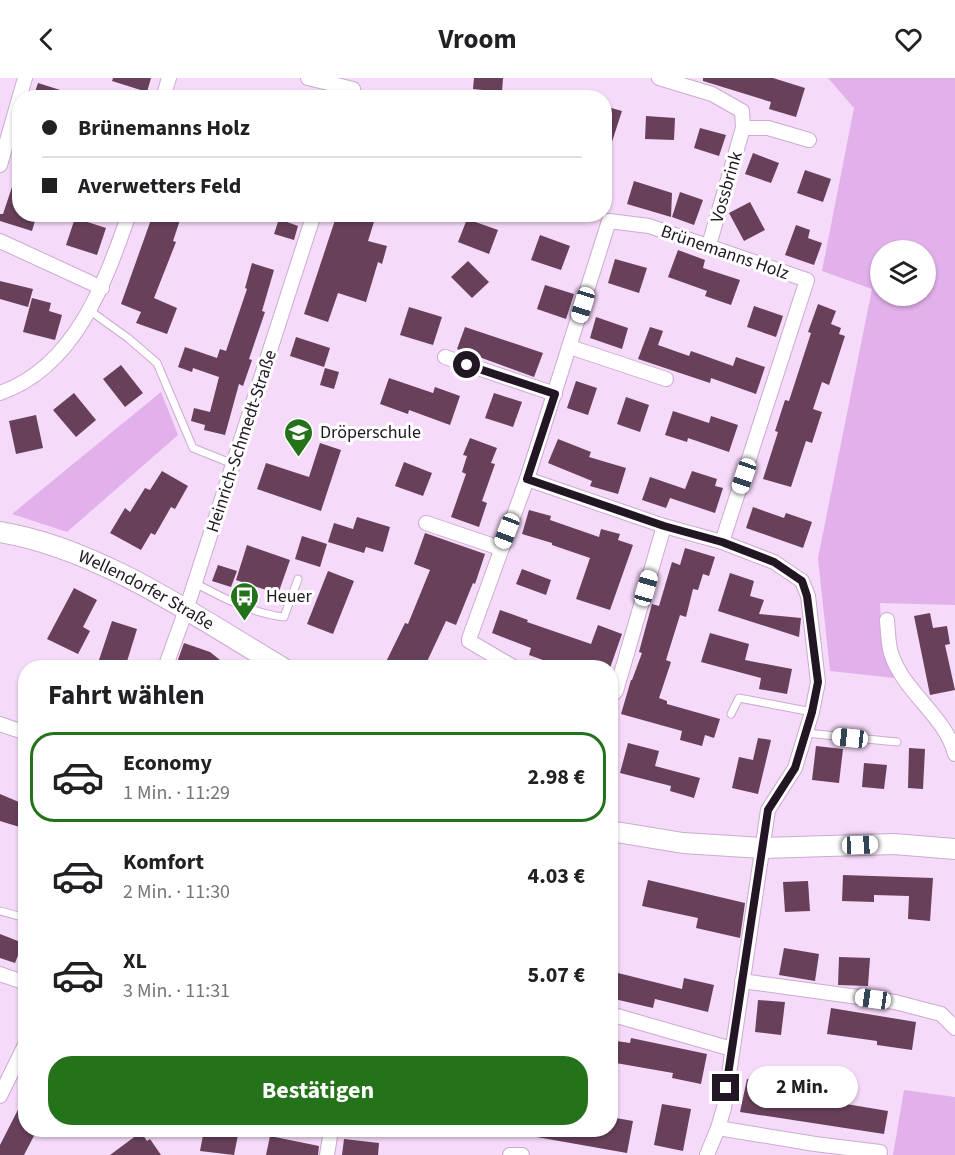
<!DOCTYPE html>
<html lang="de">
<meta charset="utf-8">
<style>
:root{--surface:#fff;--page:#f6f6f6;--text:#202124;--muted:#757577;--line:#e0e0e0;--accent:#24731b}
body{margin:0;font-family:"Source Sans 3",sans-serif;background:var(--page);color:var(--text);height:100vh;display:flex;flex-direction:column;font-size:22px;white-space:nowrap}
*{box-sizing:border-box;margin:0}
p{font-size:20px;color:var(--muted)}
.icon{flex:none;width:33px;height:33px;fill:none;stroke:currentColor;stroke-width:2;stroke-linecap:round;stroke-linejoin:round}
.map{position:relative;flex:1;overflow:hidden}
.sheet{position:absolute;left:18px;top:582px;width:600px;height:477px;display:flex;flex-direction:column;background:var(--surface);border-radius:24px;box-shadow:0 2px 4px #0004}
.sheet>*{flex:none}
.hud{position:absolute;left:12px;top:12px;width:600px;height:132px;border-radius:24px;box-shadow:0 2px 4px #0004;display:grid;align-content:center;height:132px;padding:0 30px;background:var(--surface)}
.controls{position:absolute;left:870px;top:162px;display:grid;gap:12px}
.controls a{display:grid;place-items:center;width:66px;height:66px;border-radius:50%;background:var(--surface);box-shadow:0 2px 4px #0004;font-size:30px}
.end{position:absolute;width:27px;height:27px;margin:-14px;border:8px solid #221524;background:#fff;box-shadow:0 0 0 3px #fff}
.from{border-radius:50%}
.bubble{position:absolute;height:42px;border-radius:21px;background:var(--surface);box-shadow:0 2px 4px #0004;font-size:20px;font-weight:700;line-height:42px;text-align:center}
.car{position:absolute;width:18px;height:36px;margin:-18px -9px;border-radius:8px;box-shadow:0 0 4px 2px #0007;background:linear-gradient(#fff 24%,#345 0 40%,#fff 0 76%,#345 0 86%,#fff 0)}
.hud b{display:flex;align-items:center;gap:21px;height:57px;font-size:22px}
.hud b+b{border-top:2px solid var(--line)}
.hud i{width:15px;height:15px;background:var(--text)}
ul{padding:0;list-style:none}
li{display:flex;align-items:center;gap:18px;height:90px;margin:0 12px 9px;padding:0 18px;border:3px solid transparent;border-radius:24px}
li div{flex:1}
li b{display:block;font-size:22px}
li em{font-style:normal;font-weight:700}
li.on{border-color:var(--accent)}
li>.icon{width:54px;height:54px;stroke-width:1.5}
h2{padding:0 30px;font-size:27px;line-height:72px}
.button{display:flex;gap:12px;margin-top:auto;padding:12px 30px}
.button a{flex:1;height:69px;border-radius:24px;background:var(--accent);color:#fff;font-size:24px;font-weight:700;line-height:69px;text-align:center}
header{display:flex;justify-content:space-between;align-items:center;height:78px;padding:0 30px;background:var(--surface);font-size:27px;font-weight:700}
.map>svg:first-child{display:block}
.green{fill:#e2b0ea;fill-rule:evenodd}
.building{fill:#68405a}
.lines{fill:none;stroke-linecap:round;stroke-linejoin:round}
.lane-casing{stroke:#ccaad1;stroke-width:9}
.street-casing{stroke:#ccaad1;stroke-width:16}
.secondary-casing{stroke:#ccaad1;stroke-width:22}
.lane{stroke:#fff;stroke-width:7}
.street{stroke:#fff;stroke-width:14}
.secondary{stroke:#fff;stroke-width:20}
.route{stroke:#221524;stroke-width:8}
.labels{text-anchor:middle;stroke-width:6;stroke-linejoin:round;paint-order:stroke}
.street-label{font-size:18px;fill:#221524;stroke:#fff}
.poi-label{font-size:18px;fill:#221524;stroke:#fff;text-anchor:start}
</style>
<header><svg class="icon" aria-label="back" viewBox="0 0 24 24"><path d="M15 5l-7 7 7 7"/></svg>Vroom<svg class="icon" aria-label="heart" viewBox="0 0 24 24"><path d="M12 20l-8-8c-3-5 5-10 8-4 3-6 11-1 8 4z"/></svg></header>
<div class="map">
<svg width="955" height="1077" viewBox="0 0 955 1077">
<rect width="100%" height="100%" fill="#f6dafa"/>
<g class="green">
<path d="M828 0H955V527L880 525 882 564 894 600 830 593 818 480 872 211 822 193 854 30ZM880 172H926V218H880Z"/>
<polygon points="161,314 178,357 67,454 12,436"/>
<polygon points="904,1012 955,1019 955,1077 893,1077"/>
</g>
<g class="building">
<polygon points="113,0 151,0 147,14 112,3"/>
<polygon points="474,0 503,0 502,14 473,11"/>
<polygon points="703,0 773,0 805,10 796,39 769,31 771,24 703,3"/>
<polygon points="38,5 76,17 76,20 33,20"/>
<polygon points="604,28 622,33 607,79 604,78"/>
<polygon points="646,38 675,40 674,62 645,61"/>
<polygon points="700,50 726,57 719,78 694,70"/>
<polygon points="753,75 779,85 771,105 745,96"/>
<polygon points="805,92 831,101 823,124 797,115"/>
<polygon points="17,94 20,94 20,136 37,136 32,153 0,143 0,136 3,136"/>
<polygon points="634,103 672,115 671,139 627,126"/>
<polygon points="680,114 703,122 694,147 672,139"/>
<polygon points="750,124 765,152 744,163 729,135"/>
<polygon points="153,136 182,136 173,163 176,164 154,220 177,230 167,256 136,245 141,234 121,226"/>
<polygon points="337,136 352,136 374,144 368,163 387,168 382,186 378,184 366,224 338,215 328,244 304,236"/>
<polygon points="75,140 106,150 97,177 66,167"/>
<polygon points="279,141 298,148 294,162 274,156"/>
<polygon points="467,141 498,152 489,176 458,164"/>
<polygon points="796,147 810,152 808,160 822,165 814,187 785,177"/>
<polygon points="540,157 570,168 561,192 531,182"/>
<polygon points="678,172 705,182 703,190 740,202 731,227 705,218 707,213 668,199"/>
<polygon points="615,181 647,190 639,215 608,205"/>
<polygon points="468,183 489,204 472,220 451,199"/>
<polygon points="252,185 274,192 262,233 265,234 249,281 252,282 243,308 239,306 225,357 204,352 205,347 191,343 194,330 210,334 219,299 193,290 192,294 178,289 185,269 217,280 220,271 226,273 247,211 245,210"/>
<polygon points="0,203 33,211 28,229 0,221"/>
<polygon points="545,207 574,216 566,241 537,231"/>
<polygon points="32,220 51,225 49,233 62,237 55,262 23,254"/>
<polygon points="818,226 836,233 831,246 841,250 839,256 845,258 829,307 822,304 813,331 822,334 812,365 806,363 791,409 763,401 778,354 775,353 785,322 789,323 811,255 808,254"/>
<polygon points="754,228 783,238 776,259 747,249"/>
<polygon points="409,229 442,239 433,267 400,257"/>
<polygon points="596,239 628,250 622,271 590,260"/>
<polygon points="465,249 543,275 534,299 457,271"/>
<polygon points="650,249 663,253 658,267 689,278 691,273 733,288 736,279 765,289 756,316 711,300 710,305 638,281"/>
<polygon points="296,259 330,270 324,289 290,278"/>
<polygon points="121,287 143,315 125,329 103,301"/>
<polygon points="325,290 339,294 334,311 320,307"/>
<polygon points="389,300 433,315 435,309 460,318 450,347 409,332 408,336 380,326"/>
<polygon points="576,303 597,310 588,337 567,330"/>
<polygon points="74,315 96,342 76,359 53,332"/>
<polygon points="494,315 522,324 513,349 485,340"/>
<polygon points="626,319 649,327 640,354 617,346"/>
<polygon points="673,333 709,345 711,338 738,347 729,374 688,360 687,364 665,357"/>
<polygon points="36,337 43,370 16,376 9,343"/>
<polygon points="470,360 497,370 491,385 495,386 482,423 487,425 479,449 451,439 466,396 462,394 467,378 463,377"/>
<polygon points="558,361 591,374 589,379 626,390 618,416 590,408 592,403 548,385"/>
<polygon points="320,365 341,372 321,433 257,411 266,385 309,399"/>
<polygon points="404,384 432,395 423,418 395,408"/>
<polygon points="162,393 188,408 175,431 171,429 155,457 151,455 141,472 110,455 125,430 130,434 145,410 150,412"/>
<polygon points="692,393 717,401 715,408 723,410 715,435 670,420 666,430 642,422 650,399 685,411"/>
<polygon points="753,429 784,440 786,435 812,444 803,470 746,450"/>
<polygon points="529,432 551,438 550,442 599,459 601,451 620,456 618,462 633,467 610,532 576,521 590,480 552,467 552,465 522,456"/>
<polygon points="357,439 390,449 383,474 366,469 364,475 328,464 334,445 353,451"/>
<polygon points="425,455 485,476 475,506 473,505 456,547 446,543 424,590 383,590 405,545 408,546 430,492 414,486"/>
<polygon points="302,458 327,466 320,489 295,481"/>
<polygon points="247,467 290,482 278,516 236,502"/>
<polygon points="685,470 715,479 709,498 703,496 698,512 693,511 686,539 680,537 666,582 671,584 659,620 667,623 667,626 720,641 714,660 705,657 702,668 680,662 682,653 621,636 631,602 632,602 642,575 639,574 652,526 659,528 672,484 680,487"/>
<polygon points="218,487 237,493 231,509 212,503"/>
<polygon points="522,491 551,502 546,517 516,506"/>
<polygon points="328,493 354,503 333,556 307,546"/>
<polygon points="730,495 754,503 750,518 764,522 759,536 801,540 799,559 718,533"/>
<polygon points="74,510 97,522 83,549 90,553 78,576 47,561"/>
<polygon points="500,532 528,542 527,544 591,566 598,547 622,556 610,590 565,590 529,577 531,570 492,555"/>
<polygon points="930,535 933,550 947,548 950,566 945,567 955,612 930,617 914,538"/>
<polygon points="112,543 137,551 125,590 99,582"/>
<polygon points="710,555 749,566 745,582 792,591 787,616 759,611 761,600 701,584"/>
<polygon points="184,565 210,574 230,590 175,590"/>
<polygon points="758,660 771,662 758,716 732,710 739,679 753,682"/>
<polygon points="628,665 659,673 655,688 700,700 694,720 670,713 671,708 620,695"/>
<polygon points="816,668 843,671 839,705 812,702"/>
<polygon points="909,670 925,671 923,711 908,710"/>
<polygon points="864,685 887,687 884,711 862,709"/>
<polygon points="0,716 26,727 26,751 0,743"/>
<polygon points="843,797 933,800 930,843 908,841 909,818 874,817 874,824 842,823"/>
<polygon points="648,802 745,825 740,860 696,850 698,840 642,828"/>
<polygon points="808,803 810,833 785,834 783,804"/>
<polygon points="0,856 23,865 15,885 0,880"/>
<polygon points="784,870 819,876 815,903 779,897"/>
<polygon points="839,879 870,880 868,908 838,907"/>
<polygon points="610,893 682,911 684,900 714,907 708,934 655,921 653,930 610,920"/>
<polygon points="758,922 785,924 781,957 755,954"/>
<polygon points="831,930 916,944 912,972 877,967 877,963 827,956"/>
<polygon points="631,960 707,976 701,1006 672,1000 673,995 610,984 610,962 630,965"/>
<polygon points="747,1001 823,1014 822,1022 888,1033 884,1056 740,1034"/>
<polygon points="26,1016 26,1052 37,1052 24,1077 0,1077 0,1067"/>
<polygon points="662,1026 691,1031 683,1073 654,1067"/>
<polygon points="610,1039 633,1043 627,1075 531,1058 531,1052 610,1052"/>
<polygon points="204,1052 239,1052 234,1077 200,1073"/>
<polygon points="141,1054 147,1063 150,1061 161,1077 110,1077"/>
<polygon points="270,1058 319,1068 318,1077 266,1077"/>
<polygon points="344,1061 379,1065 378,1077 342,1077"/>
</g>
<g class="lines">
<defs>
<g id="lane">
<polyline points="89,232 128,260 157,285 193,370 233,386"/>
<path d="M195 505C223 520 251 535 284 539L298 501"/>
<polyline points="731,636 739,620 812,634"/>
<polyline points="806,655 897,664"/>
<polyline points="0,833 26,840"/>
</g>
<g id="street">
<polyline points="308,0 353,11"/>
<polyline points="659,0 712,16 742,33 743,50 709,167"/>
<polyline points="163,20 169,0"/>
<polyline points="743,50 768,50 809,62"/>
<polyline points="0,87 25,0"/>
<polyline points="0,163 102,210"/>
<polyline points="570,269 666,301"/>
<polyline points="445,279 555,316"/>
<path d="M0 315C75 289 105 205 129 136"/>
<polyline points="527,401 664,448 722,464 774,484 802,503 808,518 818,604 812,634 795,690 768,732 724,1030 718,1050 707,1077"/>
<polyline points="426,445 500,470"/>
<path d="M887 542C888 553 888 565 891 575 903 614 945 637 955 676"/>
<polyline points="165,590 186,532 314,136"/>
<polyline points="515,590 469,563 469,561 527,401 609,143 649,148 807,202 722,464"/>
<polyline points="610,619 616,613 664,448"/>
<polyline points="0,646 26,655"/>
<polyline points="0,896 26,905"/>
<polyline points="742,903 895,924 941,936 955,950"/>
<polyline points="610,936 732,971"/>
<polyline points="0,1018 26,965"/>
<polyline points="718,1050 815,1066 880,1074"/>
<polyline points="327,1077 331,1052"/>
<polyline points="510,1077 522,1077"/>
</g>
<g id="secondary">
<path id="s1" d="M0 454C99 470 197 539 283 590"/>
<polyline points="610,753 683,765 762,770 894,766 955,771"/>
</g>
</defs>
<use href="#lane" class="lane-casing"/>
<use href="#street" class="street-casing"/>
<use href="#secondary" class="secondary-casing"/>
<use href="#lane" class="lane"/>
<use href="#street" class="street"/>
<use href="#secondary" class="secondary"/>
</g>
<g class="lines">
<polyline class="route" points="467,287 555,316 527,401 664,448 722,464 774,484 802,503 807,518 818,604 812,634 795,690 768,732 726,1010"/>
</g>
<defs>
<symbol id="school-pin" viewBox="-11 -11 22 30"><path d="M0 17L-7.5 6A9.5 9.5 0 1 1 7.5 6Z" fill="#24731b" stroke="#fff"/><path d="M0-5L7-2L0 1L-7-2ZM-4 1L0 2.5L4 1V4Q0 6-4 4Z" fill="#fff"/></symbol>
<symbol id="bus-pin" viewBox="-11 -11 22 30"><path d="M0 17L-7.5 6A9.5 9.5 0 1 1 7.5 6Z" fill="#24731b" stroke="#fff"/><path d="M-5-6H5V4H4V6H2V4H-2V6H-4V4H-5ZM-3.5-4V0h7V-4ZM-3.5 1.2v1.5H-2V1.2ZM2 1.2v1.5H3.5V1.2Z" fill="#fff"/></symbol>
</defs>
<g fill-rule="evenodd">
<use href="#school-pin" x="282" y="338" width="33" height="45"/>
<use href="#bus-pin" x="228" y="502" width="33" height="45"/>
</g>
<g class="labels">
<g class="street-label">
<text transform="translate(726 109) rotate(-74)" y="6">Vossbrink</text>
<text transform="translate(725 174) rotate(19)" y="6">Brünemanns Holz</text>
<text transform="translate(241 363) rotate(-72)" y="6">Heinrich-Schmedt-Straße</text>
<text dy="6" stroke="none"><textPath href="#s1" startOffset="158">Wellendorfer Straße</textPath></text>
</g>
<g class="poi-label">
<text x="320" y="360">Dröperschule</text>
<text x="266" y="524">Heuer</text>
</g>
</g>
</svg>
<div class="controls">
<a><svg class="icon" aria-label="layers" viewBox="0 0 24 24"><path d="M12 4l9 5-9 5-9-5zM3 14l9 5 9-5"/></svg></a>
</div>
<i class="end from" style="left:467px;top:287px"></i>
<i class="end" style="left:726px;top:1010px"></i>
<div class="bubble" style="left:747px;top:988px;width:111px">2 Min.</div>
<i class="car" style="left:583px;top:227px;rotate:197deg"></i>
<i class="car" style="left:744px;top:398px;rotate:199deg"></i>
<i class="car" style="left:507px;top:453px;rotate:201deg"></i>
<i class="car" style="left:646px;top:510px;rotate:16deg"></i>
<i class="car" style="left:850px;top:660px;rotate:276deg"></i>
<i class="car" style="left:860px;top:767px;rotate:88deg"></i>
<i class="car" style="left:873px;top:921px;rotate:278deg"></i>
<div class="hud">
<b><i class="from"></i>Brünemanns Holz</b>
<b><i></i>Averwetters Feld</b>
</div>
<section class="sheet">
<h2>Fahrt wählen</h2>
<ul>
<li class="on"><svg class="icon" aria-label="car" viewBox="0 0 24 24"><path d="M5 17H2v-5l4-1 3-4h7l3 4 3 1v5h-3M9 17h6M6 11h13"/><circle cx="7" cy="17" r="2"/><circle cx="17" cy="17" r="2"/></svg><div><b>Economy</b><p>1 Min. · 11:29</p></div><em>2.98 €</em></li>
<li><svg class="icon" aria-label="car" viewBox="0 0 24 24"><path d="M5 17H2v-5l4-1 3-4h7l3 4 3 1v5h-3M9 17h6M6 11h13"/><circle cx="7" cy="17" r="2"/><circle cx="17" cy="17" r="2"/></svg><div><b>Komfort</b><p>2 Min. · 11:30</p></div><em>4.03 €</em></li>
<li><svg class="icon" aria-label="car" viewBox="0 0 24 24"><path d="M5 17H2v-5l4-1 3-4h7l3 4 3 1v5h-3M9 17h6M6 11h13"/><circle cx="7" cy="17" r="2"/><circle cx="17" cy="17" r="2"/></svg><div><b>XL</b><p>3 Min. · 11:31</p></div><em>5.07 €</em></li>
</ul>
<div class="button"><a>Bestätigen</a></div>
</section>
</div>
